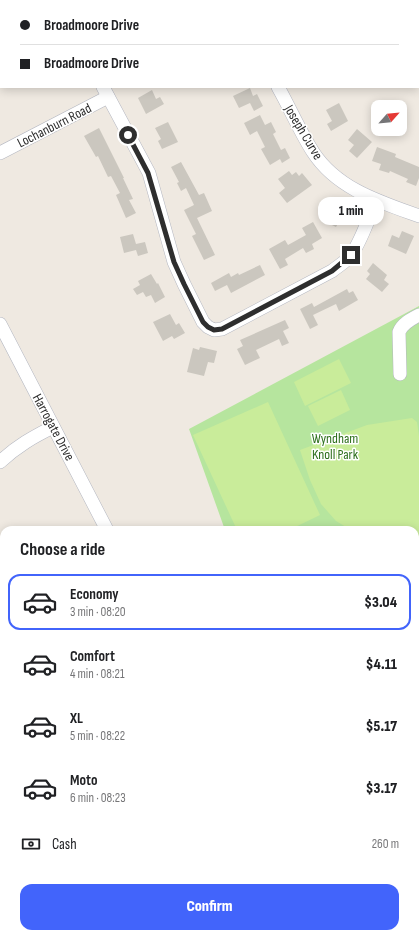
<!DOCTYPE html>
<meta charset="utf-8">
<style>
:root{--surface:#fff;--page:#f6f6f6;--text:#202124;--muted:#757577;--line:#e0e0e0;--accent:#4264fb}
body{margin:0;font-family:"Sofia Sans Condensed",sans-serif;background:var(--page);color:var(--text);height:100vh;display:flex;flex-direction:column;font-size:15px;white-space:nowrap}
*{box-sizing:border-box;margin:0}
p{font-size:13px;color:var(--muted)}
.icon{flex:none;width:22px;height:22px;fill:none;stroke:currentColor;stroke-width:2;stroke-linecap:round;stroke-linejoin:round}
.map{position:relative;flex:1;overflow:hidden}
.sheet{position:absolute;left:0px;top:526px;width:419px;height:412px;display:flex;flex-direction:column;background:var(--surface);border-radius:12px 12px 0 0;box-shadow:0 2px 10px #0003}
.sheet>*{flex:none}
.guide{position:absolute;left:0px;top:0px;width:419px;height:88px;box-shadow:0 2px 10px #0003;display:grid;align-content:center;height:88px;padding:0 20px;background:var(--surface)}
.needle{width:26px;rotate:63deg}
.tools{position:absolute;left:371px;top:100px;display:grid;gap:8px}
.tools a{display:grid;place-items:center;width:36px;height:36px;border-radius:8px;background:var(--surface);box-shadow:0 2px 10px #0003;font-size:20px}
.end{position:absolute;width:18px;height:18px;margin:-9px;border:5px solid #2e2e2e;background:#fff;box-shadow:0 0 0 2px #fff}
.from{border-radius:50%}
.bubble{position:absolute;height:28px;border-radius:12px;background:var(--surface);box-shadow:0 2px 10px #0003;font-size:13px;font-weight:800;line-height:28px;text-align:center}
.guide b{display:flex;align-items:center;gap:14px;height:38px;font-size:15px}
.guide b+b{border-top:1px solid var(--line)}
.guide i{width:10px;height:10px;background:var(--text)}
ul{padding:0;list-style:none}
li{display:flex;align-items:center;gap:12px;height:56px;margin:0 8px 6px;padding:0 12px;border:2px solid transparent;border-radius:12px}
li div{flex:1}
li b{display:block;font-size:15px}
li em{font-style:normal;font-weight:800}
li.on{border-color:var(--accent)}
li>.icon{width:36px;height:36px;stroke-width:1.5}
h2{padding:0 20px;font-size:18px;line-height:48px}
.pay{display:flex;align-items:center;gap:10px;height:44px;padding:0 20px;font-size:15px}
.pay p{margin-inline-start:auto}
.primary-button{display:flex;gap:8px;margin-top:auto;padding:8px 20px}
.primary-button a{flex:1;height:46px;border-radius:12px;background:var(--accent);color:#fff;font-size:16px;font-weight:800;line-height:46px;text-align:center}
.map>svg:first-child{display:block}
.grass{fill:#b6e59e}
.forest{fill:url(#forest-firs)}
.pitch{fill:#c9ec9a}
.building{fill:#cbc7bf}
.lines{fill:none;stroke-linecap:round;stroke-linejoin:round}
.minor-casing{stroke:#b4b7c1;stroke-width:14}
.minor{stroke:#fff;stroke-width:13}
.route{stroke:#2e2e2e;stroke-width:5}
.labels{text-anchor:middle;stroke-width:3;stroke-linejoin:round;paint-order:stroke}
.street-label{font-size:14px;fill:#2e2e2e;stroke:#fff}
.park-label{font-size:14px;fill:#2c6e1b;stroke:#fff}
</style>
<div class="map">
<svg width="419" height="938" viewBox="0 0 419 938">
<defs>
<pattern id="forest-firs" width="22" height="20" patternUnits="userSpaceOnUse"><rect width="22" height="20" fill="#b6e59e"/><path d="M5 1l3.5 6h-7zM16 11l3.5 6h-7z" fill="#9dc588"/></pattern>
</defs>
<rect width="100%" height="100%" fill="#efe9e1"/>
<polygon class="grass" points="419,306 419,938 361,938 364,934 415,934 415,530 225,530 189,429"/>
<polygon class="forest" points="419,866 419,938 361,938 364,934 415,934 415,869"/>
<g class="pitch">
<polygon points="339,359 351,383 305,406 294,382"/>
<polygon points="341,390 350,410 318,426 308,406"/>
<polygon points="268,402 320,515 289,530 237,530 193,435"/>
<polygon points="412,418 417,422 419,436 419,540 415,540 415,530 351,530 336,521 321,504 310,480 300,450 367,425"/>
</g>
<g class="building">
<polygon points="250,88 253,96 257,94 263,106 254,111 250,103 239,108 233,96"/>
<polygon points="152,90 156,99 160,97 164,104 146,114 138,98"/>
<polygon points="339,103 348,121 331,131 327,124 332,121 326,110"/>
<polygon points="260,115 265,125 271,122 276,132 273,134 281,150 285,148 290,158 282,163 280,159 270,165 261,149 265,147 257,131 250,135 244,123"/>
<polygon points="168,122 178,142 162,149 158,141 161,139 155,128"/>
<polygon points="99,128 124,178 123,178 133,199 129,200 136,213 126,218 116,195 120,193 111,176 108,177 98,156 96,157 84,136"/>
<polygon points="357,129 372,142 357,158 349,151 354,145 348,140"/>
<polygon points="377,147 396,154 395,157 419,167 419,178 416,186 406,182 408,179 390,171 389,173 379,170 381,164 372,161"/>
<polygon points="181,162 199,195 204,193 212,211 197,218 215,255 204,260 192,236 196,234 184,210 194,205 186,188 181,191 177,183 179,182 171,167"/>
<polygon points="289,171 292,175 296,172 299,176 302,173 312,185 287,203 279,193 285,188 278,179"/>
<polygon points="331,199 347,207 336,227 328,223 332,215 324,211"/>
<polygon points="313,222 322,238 312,244 314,249 306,253 303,248 285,259 288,265 280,269 269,249 285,240 288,245 306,235 302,228"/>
<polygon points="402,231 414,236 406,254 388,246 392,235 399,238"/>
<polygon points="133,234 136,244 145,242 148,253 138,256 136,250 124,253 120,237"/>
<polygon points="373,263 387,275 384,280 389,284 382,292 366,279 370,274 367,271"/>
<polygon points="260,265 265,275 231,293 227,285 215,291 211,283 229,273 231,277 238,273 239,275"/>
<polygon points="151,274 157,284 158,283 165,297 155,303 151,295 146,297 143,292 137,295 133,289 140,285 138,281"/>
<polygon points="347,289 349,293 353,291 358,300 339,311 336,304 313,315 318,325 310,329 300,309 312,303 314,307"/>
<polygon points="170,314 176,325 179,323 185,333 174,339 172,336 163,341 153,322"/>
<polygon points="285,320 289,328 283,331 289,343 282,346 279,339 256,350 260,358 245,365 237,349 243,346 240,340"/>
<polygon points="200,347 217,351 214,363 208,362 204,376 187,372 193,348 199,350"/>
</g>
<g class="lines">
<defs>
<g id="minor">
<polyline points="232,0 233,1"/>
<polyline points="397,1 400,0"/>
<path d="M103 87 149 173 174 262 184 284 203 322 208 327 214 330 222 329 332 271C338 266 346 262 351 255 361 242 369 217 376 201"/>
<path d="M278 87C290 108 300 132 313 152 337 189 380 202 419 216"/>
<polyline points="0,153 108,97"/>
<polyline points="0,324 107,530"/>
<path d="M400 374 399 332C402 324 411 319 419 315"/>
<path d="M0 462C17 446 33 437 53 427"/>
<polyline points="0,692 4,690"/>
<polyline points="415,854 419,848"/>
<polyline points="0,865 4,863"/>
<polyline points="0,917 4,924"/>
<polyline points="9,934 11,938"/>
<polyline points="217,938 222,934"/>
<polyline points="352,938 355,934"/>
</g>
</defs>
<use href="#minor" class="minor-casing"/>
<use href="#minor" class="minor"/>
</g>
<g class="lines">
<polyline class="route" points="128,135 148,173 174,262 184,284 203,322 208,327 214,330 222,329 332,271 351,255"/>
</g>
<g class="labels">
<g class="street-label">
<text transform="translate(54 125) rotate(-27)" y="5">Lochanburn Road</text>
<text transform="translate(304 132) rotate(59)" y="5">Joseph Curve</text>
<text transform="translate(54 427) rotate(62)" y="5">Harrogate Drive</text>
</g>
<g class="park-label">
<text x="335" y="443">Wyndham<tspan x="335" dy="16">Knoll Park</tspan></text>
</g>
</g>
</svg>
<div class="tools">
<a><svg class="needle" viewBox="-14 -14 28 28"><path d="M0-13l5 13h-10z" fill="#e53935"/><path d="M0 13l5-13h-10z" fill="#757577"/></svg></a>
</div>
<i class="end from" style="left:128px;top:135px"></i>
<i class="end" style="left:351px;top:255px"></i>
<div class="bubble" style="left:318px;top:197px;width:66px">1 min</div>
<div class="guide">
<b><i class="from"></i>Broadmoore Drive</b>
<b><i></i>Broadmoore Drive</b>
</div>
<section class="sheet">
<h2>Choose a ride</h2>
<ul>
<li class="on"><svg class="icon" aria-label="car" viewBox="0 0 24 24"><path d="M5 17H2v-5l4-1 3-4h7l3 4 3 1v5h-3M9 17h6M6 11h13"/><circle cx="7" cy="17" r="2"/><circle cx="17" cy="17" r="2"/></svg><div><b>Economy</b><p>3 min · 08:20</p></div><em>$3.04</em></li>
<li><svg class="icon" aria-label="car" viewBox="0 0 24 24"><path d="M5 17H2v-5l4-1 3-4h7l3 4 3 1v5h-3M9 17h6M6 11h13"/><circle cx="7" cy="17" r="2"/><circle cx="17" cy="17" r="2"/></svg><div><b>Comfort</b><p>4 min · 08:21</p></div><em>$4.11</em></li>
<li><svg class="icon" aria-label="car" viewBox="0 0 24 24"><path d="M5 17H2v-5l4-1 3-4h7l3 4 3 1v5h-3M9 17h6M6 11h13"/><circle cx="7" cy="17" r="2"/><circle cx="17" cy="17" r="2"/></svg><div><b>XL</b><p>5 min · 08:22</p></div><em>$5.17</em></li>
<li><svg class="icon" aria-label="car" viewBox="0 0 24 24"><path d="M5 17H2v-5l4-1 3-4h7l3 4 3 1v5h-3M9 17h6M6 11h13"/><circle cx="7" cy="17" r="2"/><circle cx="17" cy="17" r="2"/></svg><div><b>Moto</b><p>6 min · 08:23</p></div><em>$3.17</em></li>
</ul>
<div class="pay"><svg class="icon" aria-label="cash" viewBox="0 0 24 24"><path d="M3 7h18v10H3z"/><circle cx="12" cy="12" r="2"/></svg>Cash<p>260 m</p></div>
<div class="primary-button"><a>Confirm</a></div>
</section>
</div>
